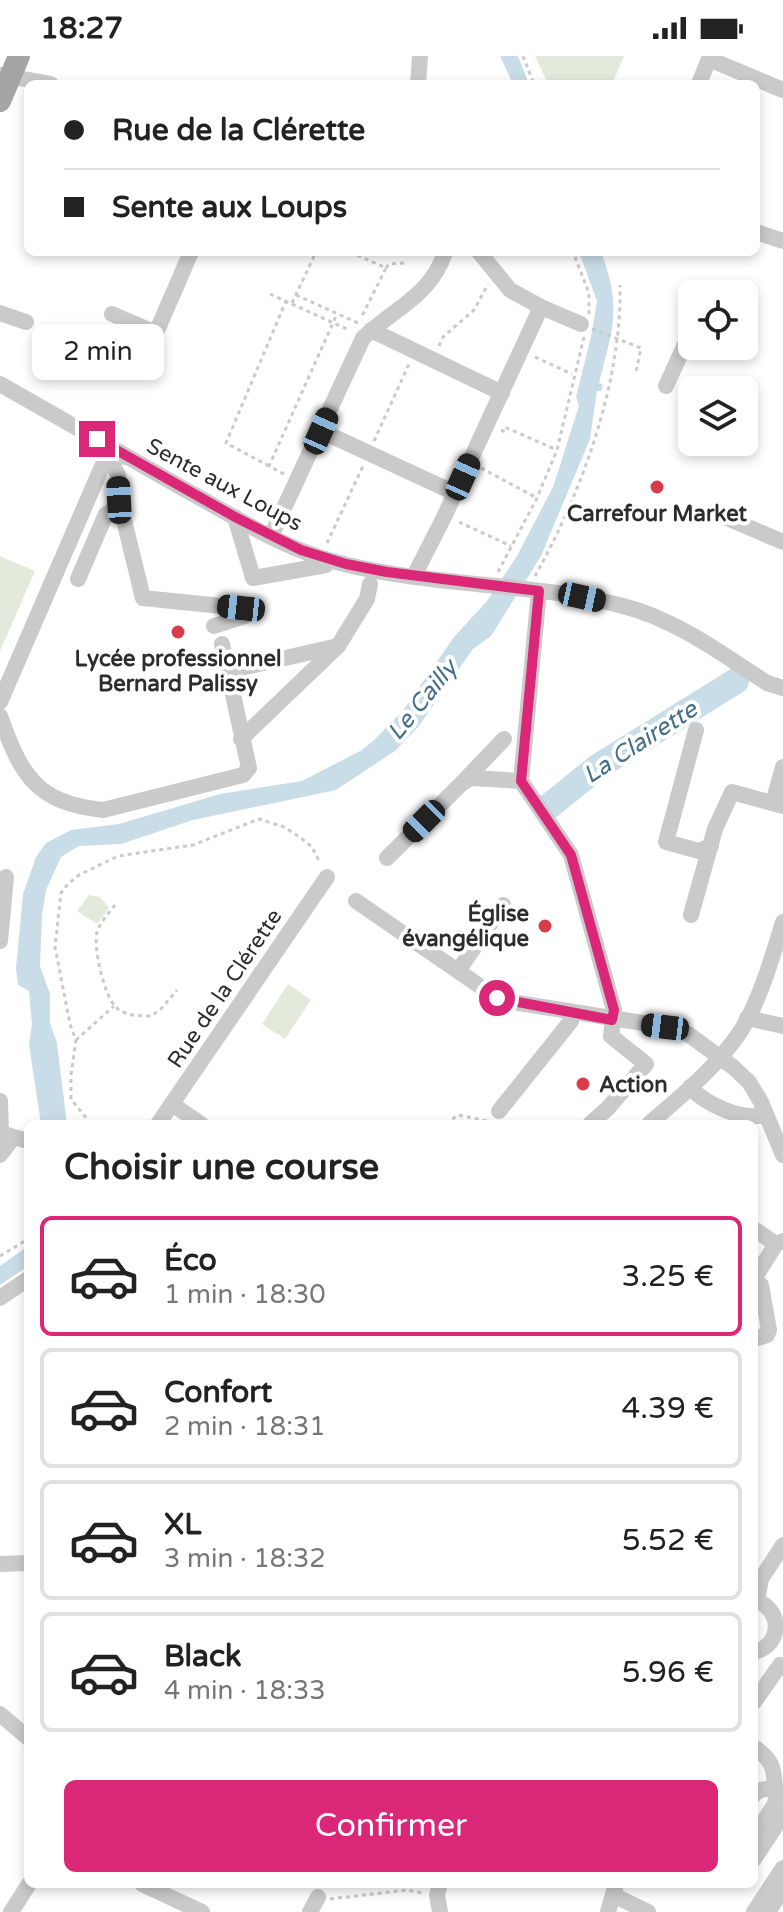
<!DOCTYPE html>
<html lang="fr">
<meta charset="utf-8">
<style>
:root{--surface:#fff;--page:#f6f6f6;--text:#222;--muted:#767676;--line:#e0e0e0;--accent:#db2777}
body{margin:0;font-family:"Varela Round",sans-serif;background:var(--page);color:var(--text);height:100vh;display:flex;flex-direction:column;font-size:30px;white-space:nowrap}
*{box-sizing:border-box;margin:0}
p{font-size:26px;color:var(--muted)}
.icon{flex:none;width:44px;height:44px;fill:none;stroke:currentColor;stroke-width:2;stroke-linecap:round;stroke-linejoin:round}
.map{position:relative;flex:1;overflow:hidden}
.drawer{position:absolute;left:24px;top:1064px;width:734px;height:768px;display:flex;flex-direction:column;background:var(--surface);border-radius:12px;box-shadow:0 4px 12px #0003}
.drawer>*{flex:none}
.banner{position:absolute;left:24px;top:24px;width:736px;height:176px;border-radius:12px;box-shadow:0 4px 12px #0003;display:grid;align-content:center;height:176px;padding:0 40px;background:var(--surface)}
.buttons{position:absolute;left:678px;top:224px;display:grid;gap:16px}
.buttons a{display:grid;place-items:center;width:80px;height:80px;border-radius:12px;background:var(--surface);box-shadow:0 4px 12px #0003;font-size:40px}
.end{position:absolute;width:36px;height:36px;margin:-18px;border:10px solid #db2777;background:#fff;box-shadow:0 0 0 4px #fff}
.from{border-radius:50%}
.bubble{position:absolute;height:56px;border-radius:12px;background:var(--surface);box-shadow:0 4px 12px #0003;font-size:26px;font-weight:600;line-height:56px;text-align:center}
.car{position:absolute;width:24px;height:48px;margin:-24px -12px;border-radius:10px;box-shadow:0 0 6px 2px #0007;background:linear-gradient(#222 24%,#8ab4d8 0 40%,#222 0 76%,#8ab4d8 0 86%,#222 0)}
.banner b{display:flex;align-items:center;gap:28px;height:76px;font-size:30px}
.banner b+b{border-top:2px solid var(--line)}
.banner i{width:20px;height:20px;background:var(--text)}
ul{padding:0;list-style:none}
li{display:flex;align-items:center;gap:24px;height:120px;margin:0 16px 12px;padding:0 24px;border:4px solid var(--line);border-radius:12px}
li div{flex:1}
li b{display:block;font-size:30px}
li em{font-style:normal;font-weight:600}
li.on{border-color:var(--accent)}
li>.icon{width:72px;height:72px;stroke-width:1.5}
h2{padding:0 40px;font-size:36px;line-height:96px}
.button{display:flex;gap:16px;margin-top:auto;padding:16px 40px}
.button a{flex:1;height:92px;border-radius:12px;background:var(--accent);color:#fff;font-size:32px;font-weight:600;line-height:92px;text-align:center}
.status{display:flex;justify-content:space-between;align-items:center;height:56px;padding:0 40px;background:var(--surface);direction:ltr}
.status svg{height:22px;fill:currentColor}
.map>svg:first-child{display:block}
.green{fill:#e3eadc}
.water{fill:#c9dde8}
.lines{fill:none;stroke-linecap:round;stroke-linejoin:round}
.river{stroke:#c9dde8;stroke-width:26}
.path{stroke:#cacaca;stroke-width:3;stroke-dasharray:4 4;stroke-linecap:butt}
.minor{stroke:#cacaca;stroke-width:16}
.major{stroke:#a5a5a5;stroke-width:22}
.route{stroke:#db2777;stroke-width:10}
.poi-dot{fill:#d83c4a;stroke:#fff;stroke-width:3}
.labels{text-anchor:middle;stroke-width:8;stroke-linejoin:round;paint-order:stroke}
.street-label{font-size:22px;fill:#2d2d2d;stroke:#fff}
.poi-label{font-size:22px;font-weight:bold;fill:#2d2d2d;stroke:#fff}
.water-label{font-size:24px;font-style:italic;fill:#426e89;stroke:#fff}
</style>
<div class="status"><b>18:27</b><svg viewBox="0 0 49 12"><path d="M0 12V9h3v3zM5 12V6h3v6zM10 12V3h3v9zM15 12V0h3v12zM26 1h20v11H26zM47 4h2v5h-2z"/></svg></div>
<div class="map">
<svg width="783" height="1856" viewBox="0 0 783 1856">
<rect width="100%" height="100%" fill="#fff"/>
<g class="green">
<polygon points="535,0 624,0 612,28 537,28 547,26"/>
<polygon points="0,500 35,515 0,595"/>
<polygon points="89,839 100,841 109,852 97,868 77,855"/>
<polygon points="288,928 311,944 285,983 262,968"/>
</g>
<g class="water">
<polygon points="500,0 518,0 529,28 513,28"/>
<path d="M579 196H601C622 251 613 272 599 327L603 329 601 335H597L590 383 541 500 491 580 473 593 418 671 395 695 336 734 193 764 121 788 79 790 61 801 46 834 42 859 40 910 50 938V967L57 987 67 1068H41L29 989 32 968 29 935 18 929 16 912 23 838 36 801 46 787 71 774 119 768 220 738 302 725 362 694 373 685 402 656 454 581 487 545 517 500 553 431 579 350 576 341 591 281 597 245Z"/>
<polygon points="28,1190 28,1210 0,1229 0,1210"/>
</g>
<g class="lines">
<polyline class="river" points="548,751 599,710 736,625"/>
<g class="path">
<polyline points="523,0 534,28"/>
<polyline points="350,196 386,212 361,262"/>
<polyline points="575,201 589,237 589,258"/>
<polyline points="386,212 389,208 404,207"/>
<polyline points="270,238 349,274"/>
<polyline points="296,239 358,267"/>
<polyline points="292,247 316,196"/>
<polyline points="592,273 641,292 636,316"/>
<polyline points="439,290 443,281 474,254 488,228"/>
<polyline points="535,301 572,318"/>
<polyline points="501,374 506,376 507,372 557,394"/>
<polyline points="374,385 409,308"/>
<polyline points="269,410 226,387 286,245"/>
<polyline points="481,412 537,442"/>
<polyline points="284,418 269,410 337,258"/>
<polyline points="459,466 511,490"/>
<polyline points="327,487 363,410"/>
<polyline points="498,516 537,442 557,394 584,281"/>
<path d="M535 520C582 436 622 326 620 229"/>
<path d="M115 849C109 857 100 866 97 876 93 891 104 939 115 950 123 960 140 960 151 960L161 953 177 934"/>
<polyline points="76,984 114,950"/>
<polyline points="91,1068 71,1043 71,1019 76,984 70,968 55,891 61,837 68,828 79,819 118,800 193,789 259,763 284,771 301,782 312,791 320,807"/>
<polyline points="446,1068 458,1059 488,1065"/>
<polyline points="0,1200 28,1183"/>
<polyline points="330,1843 407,1834 422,1837"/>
</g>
<g class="minor">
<polyline points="709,3 783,34"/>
<polyline points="2,19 51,28"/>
<polyline points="418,28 420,0"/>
<polyline points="699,28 710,0"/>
<polyline points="756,176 783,185"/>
<polyline points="541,251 581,268"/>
<polyline points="0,257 26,266"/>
<polyline points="112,258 156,277 191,196"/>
<polyline points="371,274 502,337"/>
<path d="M0 328C61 363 123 398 184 433 228 457 271 485 319 501 417 532 524 524 623 550 675 563 722 598 767 627L783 632"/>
<polyline points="666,330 692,273"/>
<polyline points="321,375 455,437"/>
<polyline points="107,399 118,419 119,444 143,542 241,552 245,560 214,570"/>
<polyline points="235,461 253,522 326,509 318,504"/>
<polyline points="727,462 783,486"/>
<path d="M271 480 363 282C393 253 432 239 445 196"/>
<polyline points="414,520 445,459 541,251 510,234 479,196"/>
<polyline points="78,523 106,458 110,457 119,444"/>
<polyline points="539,535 521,725 571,799 614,954 611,980 646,1008 608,1052 590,1068"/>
<polyline points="338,590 367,543 370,528"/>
<polyline points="228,615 338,590 241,683"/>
<polyline points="0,646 107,399 127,401"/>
<path d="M0 660C21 719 36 747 103 754L243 719 249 712 222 588"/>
<polyline points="696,674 666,786 699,795 711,790"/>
<polyline points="462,727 504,683"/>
<polyline points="773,747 783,711"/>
<polyline points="387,802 461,728 471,722 521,725"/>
<polyline points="356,845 500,944 668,971 688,978 733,1011 749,1026 761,1046 783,1099"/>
<polyline points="691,859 715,773 732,736 783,750"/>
<polyline points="0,885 6,821"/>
<polyline points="458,915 503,849"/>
<polyline points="747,962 783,970"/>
<path d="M690 1031C706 1049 742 1065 766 1059"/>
<polyline points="0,1045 1,1077"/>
<polyline points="172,1048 201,1068"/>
<polyline points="499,1055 571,965 573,957"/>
<polyline points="158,1068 327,821"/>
<path d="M649 1068C681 1040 716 1012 740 976 759 947 773 899 783 866"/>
<polyline points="0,1077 28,1085"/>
<polyline points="0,1099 13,1082"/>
<polyline points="754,1173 776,1188"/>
<polyline points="754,1223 776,1188 783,1185"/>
<polyline points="754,1224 761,1229 769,1274 767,1279 754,1283"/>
<polyline points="0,1242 28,1223"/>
<polyline points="0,1508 28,1507"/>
<path d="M754 1544C783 1552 783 1589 754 1596"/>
<polyline points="757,1545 761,1523 783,1489"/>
<polyline points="754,1646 780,1609"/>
<polyline points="0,1658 28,1682"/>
<path d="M754 1691C771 1703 774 1710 775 1731L757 1735 754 1739"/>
<polyline points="754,1781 776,1746 775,1731"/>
<polyline points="754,1803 783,1759"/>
<polyline points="142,1828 202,1856"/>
<polyline points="440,1828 437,1839 440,1856"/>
<polyline points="613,1839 648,1856"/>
<polyline points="11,1856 29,1828"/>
<polyline points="310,1856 318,1841"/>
<polyline points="608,1856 616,1828"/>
<polyline points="754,1856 783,1812"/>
<polyline points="768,1856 783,1833"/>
</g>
<polyline class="major" points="0,45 19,0"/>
</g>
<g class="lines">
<polyline class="route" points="97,383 235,461 301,494 346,508 387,516 539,535 521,725 571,799 614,954 612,964 497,942"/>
</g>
<g class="poi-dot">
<circle cx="657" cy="431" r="8"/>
<circle cx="178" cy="576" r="8"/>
<circle cx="545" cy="870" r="8"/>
<circle cx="583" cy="1028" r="8"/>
</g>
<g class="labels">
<g class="street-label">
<text transform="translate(225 428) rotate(28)" y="8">Sente aux Loups</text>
<text transform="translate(224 932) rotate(-56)" y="8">Rue de la Clérette</text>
</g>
<g class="poi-label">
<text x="657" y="465">Carrefour Market</text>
<text x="178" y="610">Lycée professionnel<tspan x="178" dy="25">Bernard Palissy</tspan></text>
<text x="529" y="865" text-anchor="end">Église<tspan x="529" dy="25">évangélique</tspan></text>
<text x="599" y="1036" text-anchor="start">Action</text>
</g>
<g class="water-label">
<text transform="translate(422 644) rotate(-51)" y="8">Le Cailly</text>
<text transform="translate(640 686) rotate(-33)" y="8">La Clairette</text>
</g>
</g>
</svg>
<div class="buttons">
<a><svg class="icon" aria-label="locate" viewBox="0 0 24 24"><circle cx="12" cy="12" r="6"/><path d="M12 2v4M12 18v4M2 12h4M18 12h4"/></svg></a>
<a><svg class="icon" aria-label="layers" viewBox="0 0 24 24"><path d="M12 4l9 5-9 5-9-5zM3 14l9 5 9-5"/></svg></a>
</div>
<i class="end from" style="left:497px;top:942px"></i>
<i class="end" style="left:97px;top:383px"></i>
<div class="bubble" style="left:32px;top:268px;width:132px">2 min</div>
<i class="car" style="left:321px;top:375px;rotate:24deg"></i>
<i class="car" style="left:463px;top:421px;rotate:24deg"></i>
<i class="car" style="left:119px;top:444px;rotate:357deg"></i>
<i class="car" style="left:582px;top:541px;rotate:102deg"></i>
<i class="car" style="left:241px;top:552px;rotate:276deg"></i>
<i class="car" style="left:424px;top:765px;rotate:225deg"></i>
<i class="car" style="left:665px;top:971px;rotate:277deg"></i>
<div class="banner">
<b><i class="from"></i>Rue de la Clérette</b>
<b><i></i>Sente aux Loups</b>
</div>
<section class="drawer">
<h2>Choisir une course</h2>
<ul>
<li class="on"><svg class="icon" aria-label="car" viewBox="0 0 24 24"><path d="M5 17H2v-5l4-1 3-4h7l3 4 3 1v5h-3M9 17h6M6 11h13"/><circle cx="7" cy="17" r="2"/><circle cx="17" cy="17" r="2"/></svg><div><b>Éco</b><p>1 min · 18:30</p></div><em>3.25 €</em></li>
<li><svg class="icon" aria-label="car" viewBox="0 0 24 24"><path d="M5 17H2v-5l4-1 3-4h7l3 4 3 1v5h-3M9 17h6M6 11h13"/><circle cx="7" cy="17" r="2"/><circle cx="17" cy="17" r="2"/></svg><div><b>Confort</b><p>2 min · 18:31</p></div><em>4.39 €</em></li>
<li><svg class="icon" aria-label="car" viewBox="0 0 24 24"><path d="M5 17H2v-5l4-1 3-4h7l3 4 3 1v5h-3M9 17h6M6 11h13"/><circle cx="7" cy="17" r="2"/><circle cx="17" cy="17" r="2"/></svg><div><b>XL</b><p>3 min · 18:32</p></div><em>5.52 €</em></li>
<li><svg class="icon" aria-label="car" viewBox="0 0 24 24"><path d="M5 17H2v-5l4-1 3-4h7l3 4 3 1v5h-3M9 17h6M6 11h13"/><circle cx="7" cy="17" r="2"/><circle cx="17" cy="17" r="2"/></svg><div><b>Black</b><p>4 min · 18:33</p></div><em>5.96 €</em></li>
</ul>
<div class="button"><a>Confirmer</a></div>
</section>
</div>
